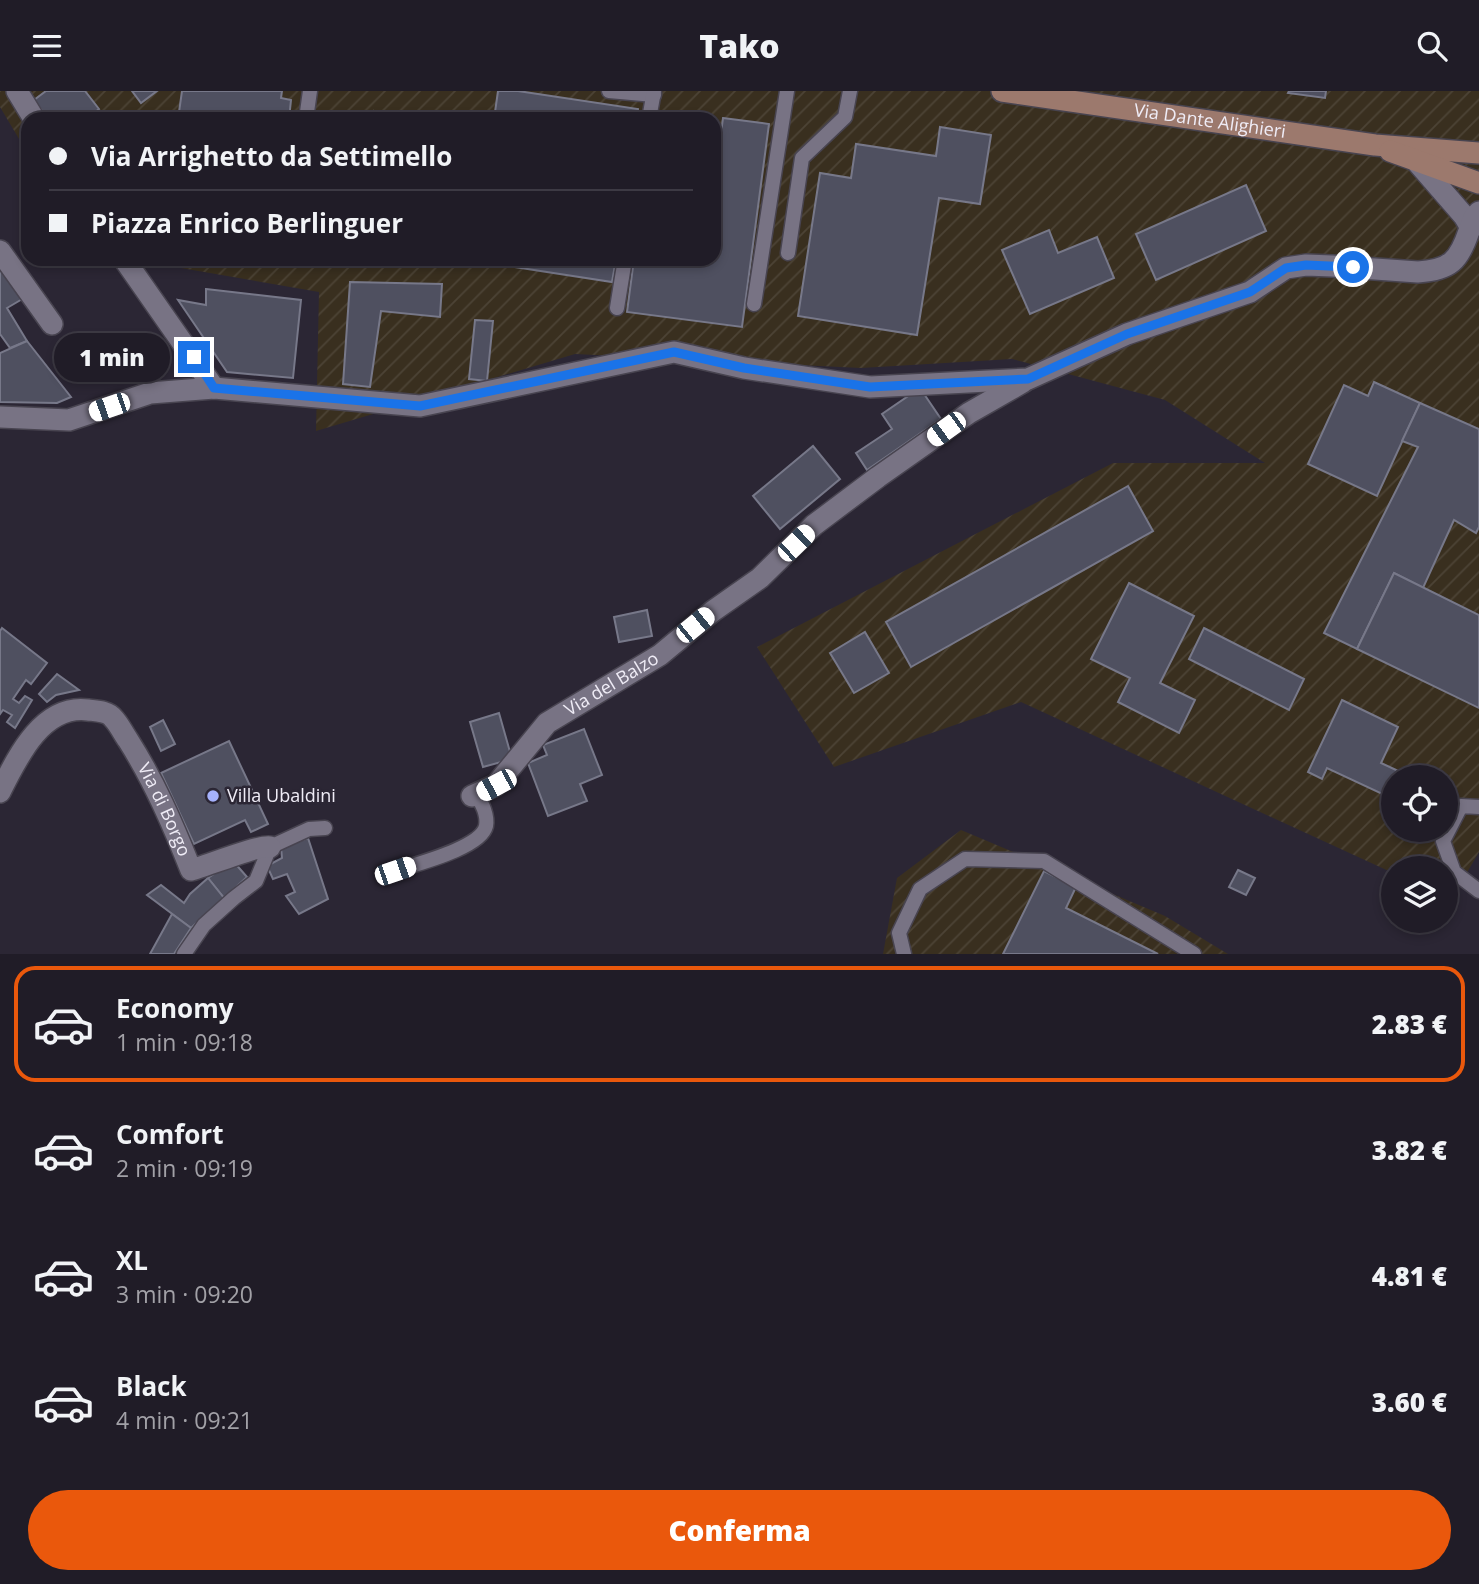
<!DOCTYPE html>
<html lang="it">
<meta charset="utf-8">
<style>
:root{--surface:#201c27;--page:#2d2933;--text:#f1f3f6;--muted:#a2a1a7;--line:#3d3a44;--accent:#ea580c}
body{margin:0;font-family:"Open Sans",sans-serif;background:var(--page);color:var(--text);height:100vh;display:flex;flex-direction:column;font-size:26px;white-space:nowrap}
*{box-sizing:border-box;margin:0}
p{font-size:23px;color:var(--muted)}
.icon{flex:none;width:38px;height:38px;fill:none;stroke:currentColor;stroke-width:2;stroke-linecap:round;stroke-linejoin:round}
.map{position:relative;height:863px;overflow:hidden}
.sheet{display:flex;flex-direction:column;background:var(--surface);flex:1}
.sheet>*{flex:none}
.guide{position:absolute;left:21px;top:21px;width:700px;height:154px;border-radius:21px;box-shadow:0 4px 10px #0003,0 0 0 2px var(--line);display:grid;align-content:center;height:154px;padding:0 28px;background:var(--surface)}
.fabs{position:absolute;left:1381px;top:674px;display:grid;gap:14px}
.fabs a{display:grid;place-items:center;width:77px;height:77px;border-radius:50%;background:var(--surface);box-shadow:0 4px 10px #0003,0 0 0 2px var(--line);font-size:35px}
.end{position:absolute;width:32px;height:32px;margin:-16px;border:9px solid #1a73e8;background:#fff;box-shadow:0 0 0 4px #fff}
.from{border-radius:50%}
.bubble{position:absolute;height:49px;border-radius:24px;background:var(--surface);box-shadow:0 4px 10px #0003,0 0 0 2px var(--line);font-size:23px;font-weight:800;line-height:49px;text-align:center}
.car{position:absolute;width:21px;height:42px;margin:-21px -10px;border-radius:9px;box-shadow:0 0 5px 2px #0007;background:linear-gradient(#fff 24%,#345 0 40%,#fff 0 76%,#345 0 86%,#fff 0)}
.guide b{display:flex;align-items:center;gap:24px;height:66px;font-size:26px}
.guide b+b{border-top:2px solid var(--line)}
.guide i{width:18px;height:18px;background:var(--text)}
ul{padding:12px 0 0;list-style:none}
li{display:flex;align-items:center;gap:21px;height:116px;margin:0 14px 10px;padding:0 14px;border:4px solid transparent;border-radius:21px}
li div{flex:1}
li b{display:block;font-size:26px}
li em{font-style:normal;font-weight:800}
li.selected{border-color:var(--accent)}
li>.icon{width:63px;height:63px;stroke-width:1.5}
.cta{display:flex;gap:14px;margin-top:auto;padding:14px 28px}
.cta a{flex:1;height:80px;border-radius:42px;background:var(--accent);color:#fff;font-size:28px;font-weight:800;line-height:80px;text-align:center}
header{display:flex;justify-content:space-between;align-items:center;height:91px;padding:0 28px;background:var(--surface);font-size:32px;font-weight:800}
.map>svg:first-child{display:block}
.industrial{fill:url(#industrial-furrows);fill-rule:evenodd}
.building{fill:#4f5060;stroke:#777889;stroke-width:2}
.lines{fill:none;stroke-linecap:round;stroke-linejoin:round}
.lane-casing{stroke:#484450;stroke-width:17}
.street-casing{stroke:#484450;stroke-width:24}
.secondary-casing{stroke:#484450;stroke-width:24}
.lane{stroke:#787384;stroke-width:14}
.street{stroke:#787384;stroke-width:21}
.secondary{stroke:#9c796d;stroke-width:21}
.route{stroke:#1a73e8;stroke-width:9}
.poi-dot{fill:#a5b1fc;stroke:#2b2634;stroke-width:2.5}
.labels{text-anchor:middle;stroke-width:5;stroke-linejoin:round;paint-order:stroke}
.street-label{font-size:18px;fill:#efecf6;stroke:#2b2634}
.poi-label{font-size:18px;fill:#efecf6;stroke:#2b2634;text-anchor:start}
</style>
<header><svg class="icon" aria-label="menu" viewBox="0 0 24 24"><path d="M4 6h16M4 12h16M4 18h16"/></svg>Tako<svg class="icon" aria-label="search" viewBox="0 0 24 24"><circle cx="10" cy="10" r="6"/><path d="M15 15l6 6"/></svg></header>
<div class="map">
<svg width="1479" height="863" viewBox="0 0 1479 863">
<defs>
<pattern id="industrial-furrows" width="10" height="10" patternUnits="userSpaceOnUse" patternTransform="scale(1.75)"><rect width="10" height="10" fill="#392f1f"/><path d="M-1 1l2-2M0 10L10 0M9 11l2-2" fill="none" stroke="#4c4335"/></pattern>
</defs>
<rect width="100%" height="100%" fill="#2b2634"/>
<g class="industrial">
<path d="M0 0H1479V761L1451 809 1446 806V777H1393V782L1021 611 834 676 757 556 1113 372H1265L1165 309 1012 268 861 277 575 263 316 340 319 201 129 168H714V28H28V63L0 16ZM1393 686H1446V738H1393Z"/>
<polygon points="961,739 1165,825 1228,863 883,863 897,787"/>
</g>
<g class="building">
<polygon points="46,0 85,0 99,18 89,26 91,28 48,28 34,9"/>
<polygon points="132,0 157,0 141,12"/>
<polygon points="182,0 282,0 281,7 291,9 289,28 178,28"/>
<polygon points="498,0 518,0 638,18 637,28 494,28"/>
<polygon points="1289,0 1326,0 1325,7 1288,2"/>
<polygon points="374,20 425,28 373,28"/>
<polygon points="654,21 701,27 700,28 653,28"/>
<polygon points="723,27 769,33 742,236 627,221 634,168 714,168 714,94"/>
<polygon points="940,36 991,44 980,113 939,107 917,244 798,225 820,82 851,87 856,53 936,65"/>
<polygon points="1246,94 1266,140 1156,189 1136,143"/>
<polygon points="1049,139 1058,162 1097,146 1114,187 1030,223 1002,159"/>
<polygon points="476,168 616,168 612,191 475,170"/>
<polygon points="0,175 24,207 7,217 27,250 10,257 0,243"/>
<polygon points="350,191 442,193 440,226 381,220 370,296 343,293"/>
<polygon points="206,198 301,209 293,287 227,281 178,209 206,214"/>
<polygon points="475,229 493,230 487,290 469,288"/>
<polygon points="27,250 71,306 57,312 0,311 0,262"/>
<polygon points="1374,291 1420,312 1377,405 1308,373 1344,294 1368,305"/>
<polygon points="920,297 941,328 867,379 856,362 892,338 882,323"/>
<polygon points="1420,312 1479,338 1479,436 1476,442 1454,429 1423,497 1394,482 1357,558 1324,542 1418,356 1402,350"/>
<polygon points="813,355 840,388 780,438 753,405"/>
<polygon points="1128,395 1153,440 911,576 886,531"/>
<polygon points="1394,482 1479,524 1479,617 1357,558"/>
<polygon points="1129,492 1194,525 1160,592 1195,609 1179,642 1118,611 1130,587 1091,568"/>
<polygon points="647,519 652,545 619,551 614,526"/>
<polygon points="2,537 47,572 31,593 26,589 13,608 19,612 25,605 32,609 15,637 7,631 12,624 3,619 0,623 0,540"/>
<polygon points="1204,537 1304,588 1289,619 1189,568"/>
<polygon points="865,541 889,582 854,602 830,562"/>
<polygon points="57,583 79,599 56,604 47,611 39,603"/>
<polygon points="1342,609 1398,636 1381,672 1409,685 1393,686 1393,708 1327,677 1322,688 1308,681"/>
<polygon points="499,622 512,668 483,676 470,631"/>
<polygon points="163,629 175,653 161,660 150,636"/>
<polygon points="584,638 602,684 580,693 587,710 548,725 528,672 547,664 543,654"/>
<polygon points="229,650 268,733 251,741 245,729 194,753 161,682"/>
<polygon points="308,747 328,808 299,823 286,805 295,801 287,783 273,788 267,775 282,767 281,756"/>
<polygon points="233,770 247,786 224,807 208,787"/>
<polygon points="1238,779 1255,787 1246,804 1229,796"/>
<polygon points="1044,780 1076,796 1066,817 1158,863 1003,863"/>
<polygon points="208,787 224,807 191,837 147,804 161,794 184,812 190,803"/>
<polygon points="172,823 191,837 174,863 150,863"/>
</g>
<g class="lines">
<defs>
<g id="lane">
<polyline points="609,0 654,4"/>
<polyline points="306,28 310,0"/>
<polyline points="649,28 654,0"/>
<polyline points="788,162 802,67 845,26 850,0"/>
<polyline points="754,213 787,0"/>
<polyline points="617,217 625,168"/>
<polyline points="1479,716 1461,715 1443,750 1454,781 1479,800"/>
<path d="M395 780C416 773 481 757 486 735 488 724 482 713 477 704"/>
<polyline points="184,863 204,834 234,807 256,790 270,756 309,738 325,737"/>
<polyline points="904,863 899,842 920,798 965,768 1044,770 1194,863"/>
</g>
<g id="street">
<polyline points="17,0 34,28"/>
<polyline points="1418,72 1464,125 1471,137"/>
<polyline points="0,160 52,233"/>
<polyline points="124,168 214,297"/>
<path d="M0 326 69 329 150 302 214 297 420 315 674 261 744 277 870 296 1028 288 1127 243 1250 201 1286 177 1306 174 1332 175 1418 181C1450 179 1459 170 1469 140 1472 132 1472 127 1479 121"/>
<path id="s1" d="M0 701C17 667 42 613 88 619 96 620 108 620 113 627 119 633 123 642 128 649 154 690 173 734 191 779 206 775 261 753 270 756"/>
<path id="s2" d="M472 705 496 694 547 632 660 564 713 520 760 487 814 434 878 386 969 322 1023 291"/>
</g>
<g id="secondary">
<path id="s3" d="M1002 0 1375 54 1479 62"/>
<polyline points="1390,60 1479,92"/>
</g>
</defs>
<use href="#lane" class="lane-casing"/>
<use href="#street" class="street-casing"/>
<use href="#secondary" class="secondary-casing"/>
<use href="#lane" class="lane"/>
<use href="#street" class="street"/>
<use href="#secondary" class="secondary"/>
</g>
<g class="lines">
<polyline class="route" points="194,266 214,297 420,315 674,261 744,277 870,296 1028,288 1127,243 1250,201 1286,177 1306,174 1353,176"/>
</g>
<circle class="poi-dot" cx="213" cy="705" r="7"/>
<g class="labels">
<g class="street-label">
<text dy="6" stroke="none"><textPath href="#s3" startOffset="210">Via Dante Alighieri</textPath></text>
<text dy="6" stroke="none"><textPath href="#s2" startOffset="182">Via del Balzo</textPath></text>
<text dy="6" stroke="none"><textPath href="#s1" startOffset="261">Via di Borgo</textPath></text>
</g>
<g class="poi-label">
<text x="227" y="711">Villa Ubaldini</text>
</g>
</g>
</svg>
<div class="fabs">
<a><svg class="icon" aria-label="locate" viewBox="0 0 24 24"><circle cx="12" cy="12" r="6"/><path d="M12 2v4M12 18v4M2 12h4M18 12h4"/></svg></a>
<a><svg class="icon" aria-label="layers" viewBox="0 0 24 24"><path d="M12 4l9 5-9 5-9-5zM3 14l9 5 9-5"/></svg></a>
</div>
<i class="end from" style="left:1353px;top:176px"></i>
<i class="end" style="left:194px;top:266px"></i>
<div class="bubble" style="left:54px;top:242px;width:116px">1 min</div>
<i class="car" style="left:109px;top:316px;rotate:251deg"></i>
<i class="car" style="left:946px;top:338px;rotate:234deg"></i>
<i class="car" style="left:796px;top:452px;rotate:46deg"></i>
<i class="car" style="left:695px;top:534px;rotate:51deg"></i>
<i class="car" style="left:496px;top:694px;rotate:242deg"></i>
<i class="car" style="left:395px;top:780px;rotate:71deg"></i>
<div class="guide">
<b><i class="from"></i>Via Arrighetto da Settimello</b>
<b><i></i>Piazza Enrico Berlinguer</b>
</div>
</div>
<section class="sheet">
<ul>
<li class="selected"><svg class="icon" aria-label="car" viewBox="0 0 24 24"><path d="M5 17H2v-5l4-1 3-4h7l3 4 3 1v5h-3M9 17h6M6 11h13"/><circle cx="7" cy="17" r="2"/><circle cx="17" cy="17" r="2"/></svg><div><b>Economy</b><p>1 min · 09:18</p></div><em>2.83 €</em></li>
<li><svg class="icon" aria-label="car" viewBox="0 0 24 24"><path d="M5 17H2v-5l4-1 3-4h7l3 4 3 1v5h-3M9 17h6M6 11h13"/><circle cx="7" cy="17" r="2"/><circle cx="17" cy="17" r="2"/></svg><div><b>Comfort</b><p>2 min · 09:19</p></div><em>3.82 €</em></li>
<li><svg class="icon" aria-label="car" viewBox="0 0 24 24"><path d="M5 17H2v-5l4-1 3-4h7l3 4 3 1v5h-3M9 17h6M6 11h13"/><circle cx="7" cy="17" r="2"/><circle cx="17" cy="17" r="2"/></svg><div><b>XL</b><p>3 min · 09:20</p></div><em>4.81 €</em></li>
<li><svg class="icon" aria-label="car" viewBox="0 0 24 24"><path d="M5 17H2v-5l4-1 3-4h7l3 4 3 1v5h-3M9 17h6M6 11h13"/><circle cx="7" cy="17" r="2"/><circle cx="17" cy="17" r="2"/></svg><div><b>Black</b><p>4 min · 09:21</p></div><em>3.60 €</em></li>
</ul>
<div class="cta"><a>Conferma</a></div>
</section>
